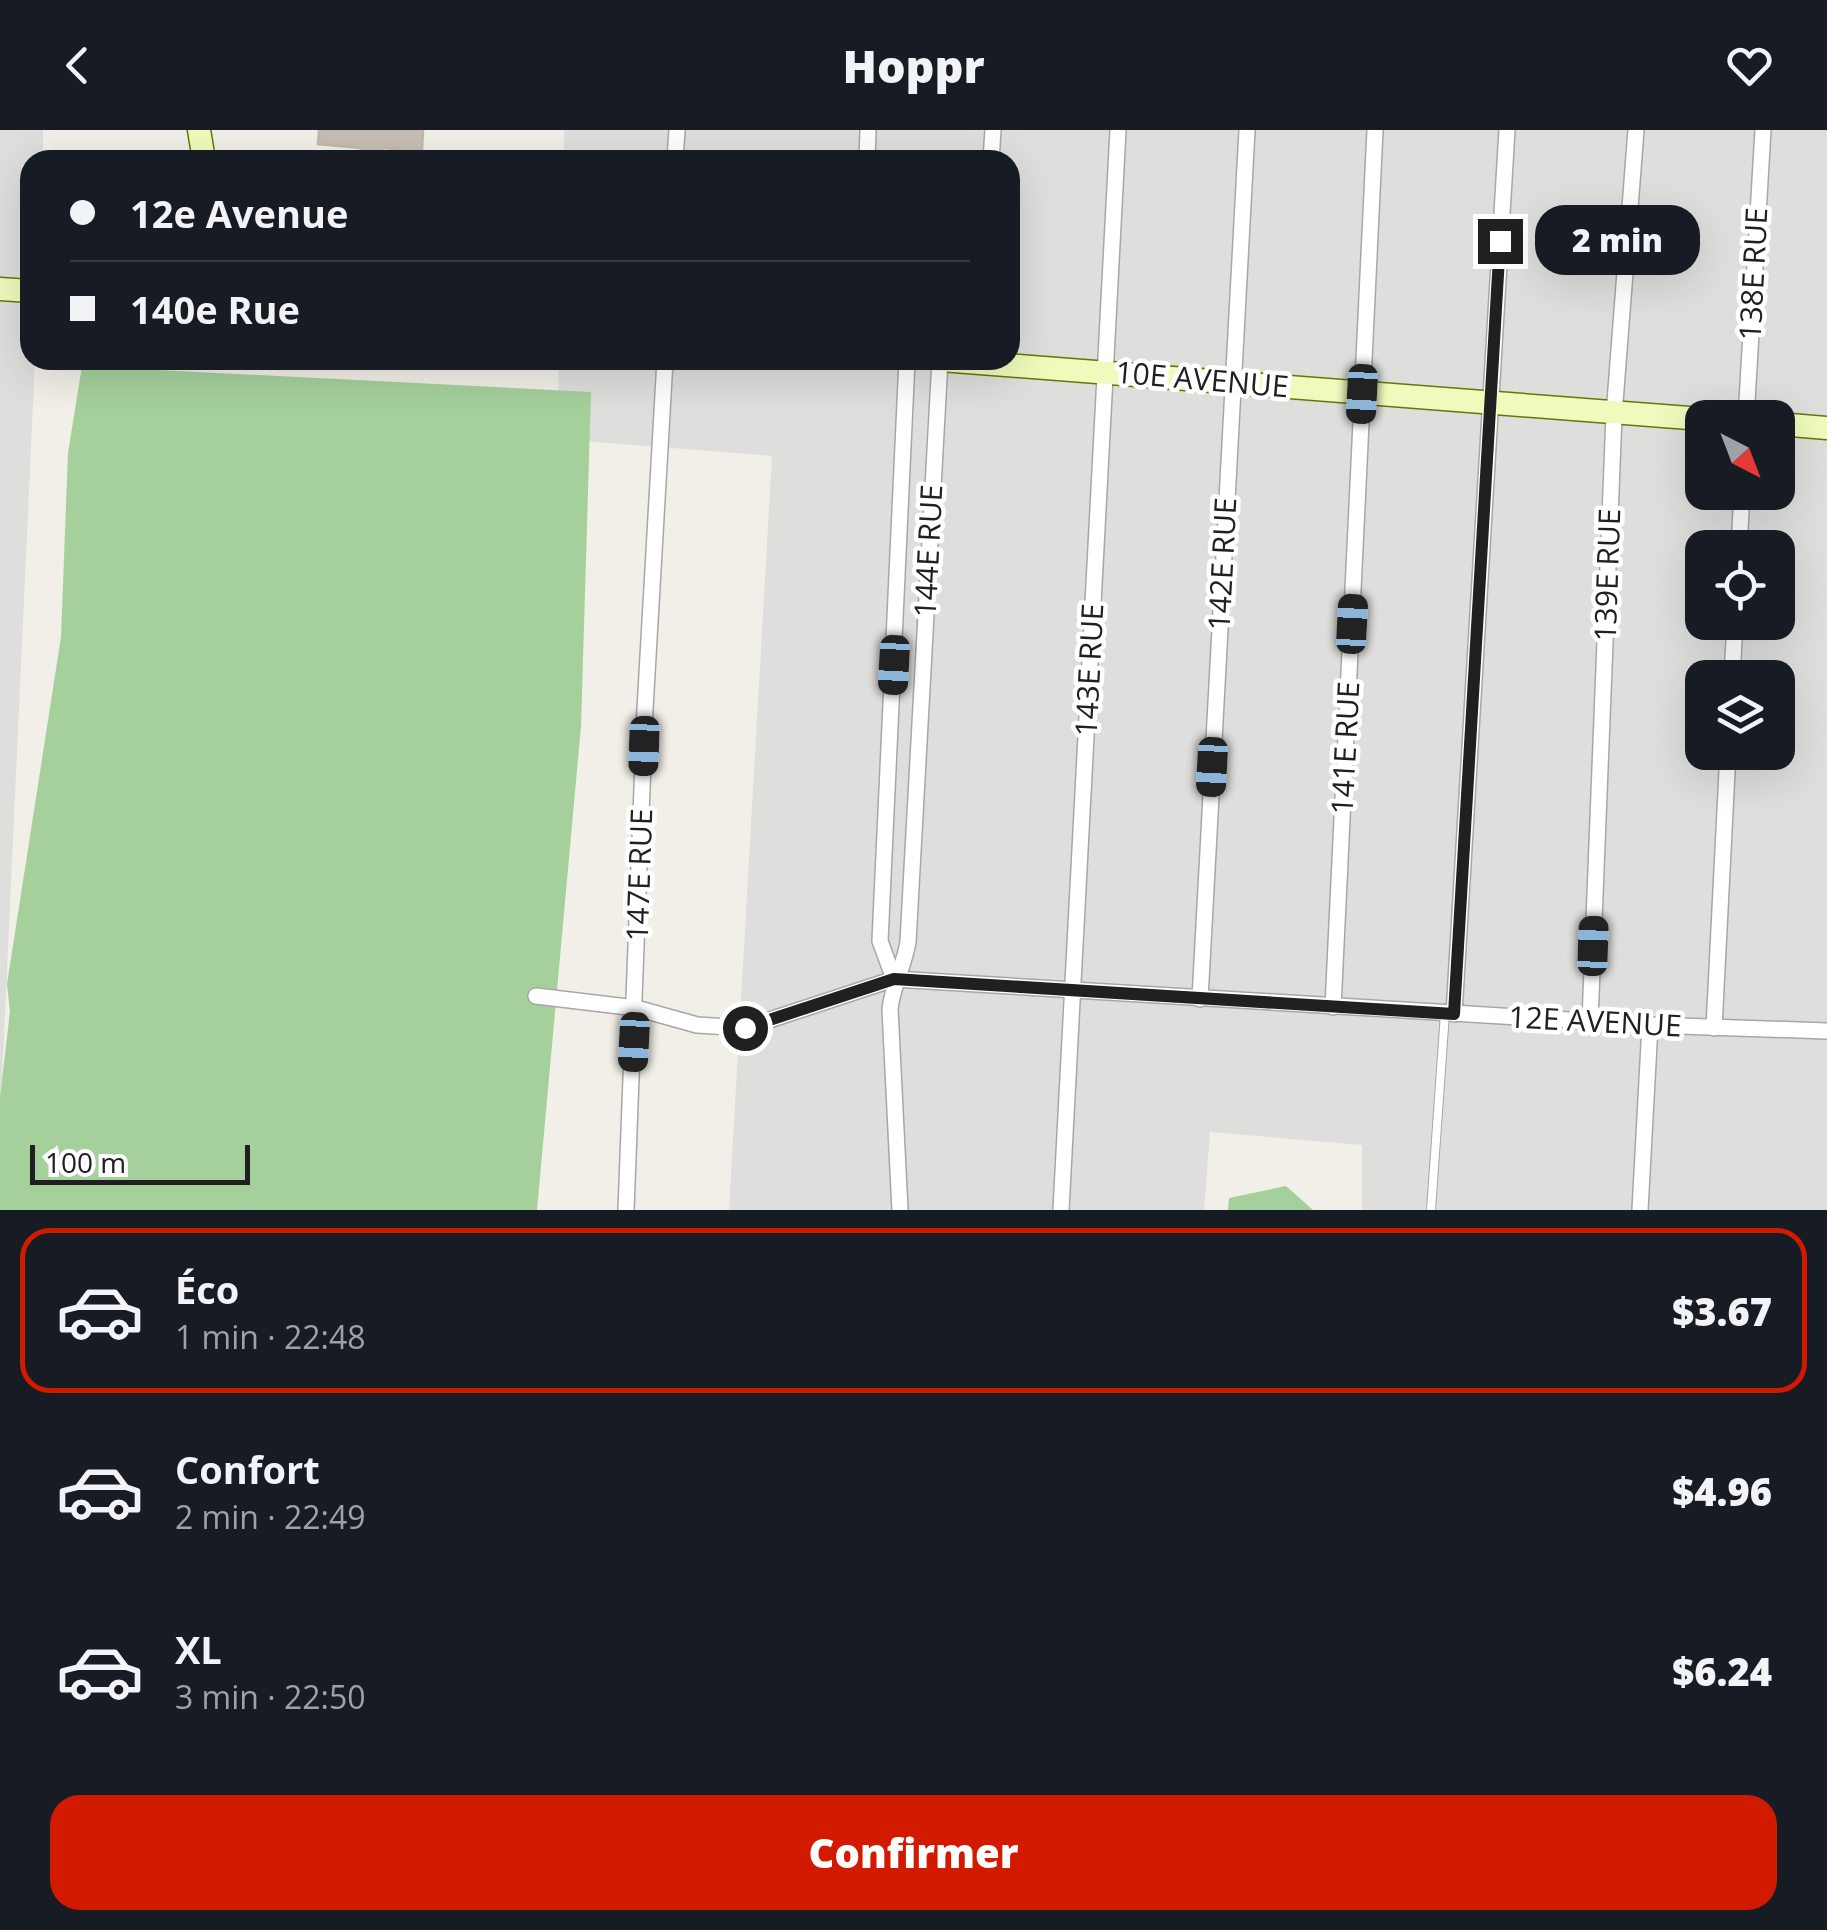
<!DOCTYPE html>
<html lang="fr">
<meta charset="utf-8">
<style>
:root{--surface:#171b24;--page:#242831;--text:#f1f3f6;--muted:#9ea1a6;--line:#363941;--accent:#d11a00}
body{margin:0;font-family:"Open Sans",sans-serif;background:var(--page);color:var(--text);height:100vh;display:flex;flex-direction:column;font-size:38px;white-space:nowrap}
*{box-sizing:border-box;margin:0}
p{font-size:32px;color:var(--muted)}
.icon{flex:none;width:55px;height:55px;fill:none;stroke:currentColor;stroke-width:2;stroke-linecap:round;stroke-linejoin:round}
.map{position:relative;height:1080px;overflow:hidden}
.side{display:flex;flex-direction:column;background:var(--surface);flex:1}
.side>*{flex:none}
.top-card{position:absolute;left:20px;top:20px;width:1000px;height:220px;border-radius:30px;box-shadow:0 10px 40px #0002;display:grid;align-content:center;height:220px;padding:0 50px;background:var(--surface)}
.needle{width:65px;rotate:138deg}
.tools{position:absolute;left:1685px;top:270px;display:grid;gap:20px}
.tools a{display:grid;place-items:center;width:110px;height:110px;border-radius:20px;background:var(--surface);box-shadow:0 10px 40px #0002;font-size:50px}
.scale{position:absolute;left:30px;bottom:25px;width:220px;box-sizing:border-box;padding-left:10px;border:5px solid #202020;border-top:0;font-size:28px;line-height:35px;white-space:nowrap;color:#202020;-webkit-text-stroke:8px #fff;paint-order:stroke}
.end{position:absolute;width:45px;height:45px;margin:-22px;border:12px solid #202020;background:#fff;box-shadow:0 0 0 5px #fff}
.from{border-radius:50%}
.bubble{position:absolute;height:70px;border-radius:30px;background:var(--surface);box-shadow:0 10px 40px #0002;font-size:32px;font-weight:800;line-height:70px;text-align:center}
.car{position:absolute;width:30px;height:60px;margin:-30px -15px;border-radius:12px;box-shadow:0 0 8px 2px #0007;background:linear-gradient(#222 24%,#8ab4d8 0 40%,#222 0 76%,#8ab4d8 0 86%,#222 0)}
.top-card b{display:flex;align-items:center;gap:35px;height:95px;font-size:38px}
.top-card b+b{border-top:2px solid var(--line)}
.top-card i{width:25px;height:25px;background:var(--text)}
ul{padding:18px 0 0;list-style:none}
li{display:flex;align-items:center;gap:30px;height:165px;margin:0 20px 15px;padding:0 30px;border:5px solid transparent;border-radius:30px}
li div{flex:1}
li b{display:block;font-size:38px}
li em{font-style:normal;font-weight:800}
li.active{border-color:var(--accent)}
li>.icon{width:90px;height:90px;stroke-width:1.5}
.action{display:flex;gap:20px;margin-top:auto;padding:20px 50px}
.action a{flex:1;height:115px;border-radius:30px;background:var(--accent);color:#fff;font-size:40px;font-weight:800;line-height:115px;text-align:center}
header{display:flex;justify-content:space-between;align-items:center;height:130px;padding:0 50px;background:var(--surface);font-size:45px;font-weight:800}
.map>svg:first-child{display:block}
.residential{fill:#dededd;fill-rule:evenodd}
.forest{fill:#a5d09c}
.building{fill:#c6beb6;stroke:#c3b8a9;stroke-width:2.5}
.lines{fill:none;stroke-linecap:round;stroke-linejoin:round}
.lane-casing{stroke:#a7a7a7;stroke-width:10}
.street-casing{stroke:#a7a7a7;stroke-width:18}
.secondary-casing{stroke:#5f7a05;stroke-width:25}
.lane{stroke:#fff;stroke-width:8}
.street{stroke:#fff;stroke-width:15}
.secondary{stroke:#effabc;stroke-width:22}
.route{stroke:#202020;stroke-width:12}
.labels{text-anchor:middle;stroke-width:9;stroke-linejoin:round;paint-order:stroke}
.street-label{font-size:30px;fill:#202020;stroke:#fff}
</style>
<header><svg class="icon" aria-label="back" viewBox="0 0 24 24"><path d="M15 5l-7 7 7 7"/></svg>Hoppr<svg class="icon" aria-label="heart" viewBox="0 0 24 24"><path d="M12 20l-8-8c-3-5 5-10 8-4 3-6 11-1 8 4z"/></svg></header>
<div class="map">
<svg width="1827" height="1080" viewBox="0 0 1827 1080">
<rect width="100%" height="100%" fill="#f1efe7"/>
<g class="residential">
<polygon points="0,0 43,0 43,30 30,30 30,230 35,230 0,993"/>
<path d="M564 0H1827V1080H1362V1015L1210 1002 1204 1080H729L772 326 557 309 559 230H1010V30H564ZM1702 288H1778V362H1702ZM1702 418H1778V492H1702ZM1702 548H1778V622H1702Z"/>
</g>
<g class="forest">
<polygon points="82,236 591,262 581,596 537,1080 0,1080 0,968 10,881 7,854 61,507 68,323"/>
<polygon points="1286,1056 1313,1080 1228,1080 1229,1068"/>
</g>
<polygon class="building" points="319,0 423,0 422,21 382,18 382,29 359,28 361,18 318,14"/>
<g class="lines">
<defs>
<polyline id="lane" points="1431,1080 1445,883"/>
<g id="street">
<polyline points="675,30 677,0"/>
<polyline points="867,30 868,0"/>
<polyline points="991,30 993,0"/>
<polyline points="1746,288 1763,0"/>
<polyline points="1739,418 1742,362"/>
<polyline points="1732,548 1735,492"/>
<polyline points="894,849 880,811 907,230"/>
<polyline points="536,866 636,878 697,895 745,898 894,849 1650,895 1827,901"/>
<polyline points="1200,869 1247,0"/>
<polyline points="1333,877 1375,0"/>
<polyline points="1454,884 1507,0"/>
<polyline points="1590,891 1614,285 1636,0"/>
<polyline points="1714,898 1728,622"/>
<polyline points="626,1080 645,579 665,230"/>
<path d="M900 1080 890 879C893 854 904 836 908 812L940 230"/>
<polyline points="1061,1080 1118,0"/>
<polyline points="1640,1080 1650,895"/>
</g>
<g id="secondary">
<polyline points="199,0 204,30"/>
<polyline points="0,159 30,161"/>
<polyline points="941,230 1702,289"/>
<polyline points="1778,294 1827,298"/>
</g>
</defs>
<use href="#lane" class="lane-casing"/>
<use href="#street" class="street-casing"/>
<use href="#secondary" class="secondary-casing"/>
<use href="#lane" class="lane"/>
<use href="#street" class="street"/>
<use href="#secondary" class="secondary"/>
</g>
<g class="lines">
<polyline class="route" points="745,898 894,849 1454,884 1500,111"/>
</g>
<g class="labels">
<g class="street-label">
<text transform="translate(1754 144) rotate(-87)" y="10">138E RUE</text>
<text transform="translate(1202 250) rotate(5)" y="10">10E AVENUE</text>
<text transform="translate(929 421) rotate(-87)" y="10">144E RUE</text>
<text transform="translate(1223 434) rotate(-87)" y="10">142E RUE</text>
<text transform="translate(1608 445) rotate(-88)" y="10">139E RUE</text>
<text transform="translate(1090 540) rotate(-87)" y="10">143E RUE</text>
<text transform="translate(1346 618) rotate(-87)" y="10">141E RUE</text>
<text transform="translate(640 745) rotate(-88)" y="10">147E RUE</text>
<text transform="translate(1595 892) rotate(3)" y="10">12E AVENUE</text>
</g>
</g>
</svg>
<div class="tools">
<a><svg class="needle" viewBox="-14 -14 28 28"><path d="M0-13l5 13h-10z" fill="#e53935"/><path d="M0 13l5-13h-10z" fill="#9ea1a6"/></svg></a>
<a><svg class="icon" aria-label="locate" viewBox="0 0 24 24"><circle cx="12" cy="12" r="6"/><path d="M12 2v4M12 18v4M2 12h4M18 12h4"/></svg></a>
<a><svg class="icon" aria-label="layers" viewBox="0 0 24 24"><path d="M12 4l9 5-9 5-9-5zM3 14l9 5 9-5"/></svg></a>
</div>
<div class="scale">100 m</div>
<i class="end from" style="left:745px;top:898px"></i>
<i class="end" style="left:1500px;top:111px"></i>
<div class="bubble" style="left:1535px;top:75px;width:165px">2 min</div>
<i class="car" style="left:1362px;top:264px;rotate:183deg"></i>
<i class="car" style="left:1352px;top:494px;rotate:3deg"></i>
<i class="car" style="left:894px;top:535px;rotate:183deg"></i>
<i class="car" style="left:644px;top:616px;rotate:182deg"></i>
<i class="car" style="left:1212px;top:637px;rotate:183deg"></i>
<i class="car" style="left:1593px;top:816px;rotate:2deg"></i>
<i class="car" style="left:634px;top:912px;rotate:183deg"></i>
<div class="top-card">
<b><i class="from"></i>12e Avenue</b>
<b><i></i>140e Rue</b>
</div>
</div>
<section class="side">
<ul>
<li class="active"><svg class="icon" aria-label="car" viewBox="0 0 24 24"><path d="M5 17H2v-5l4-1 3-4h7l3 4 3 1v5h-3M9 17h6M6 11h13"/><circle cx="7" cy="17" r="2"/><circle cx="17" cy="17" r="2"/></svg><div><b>Éco</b><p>1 min · 22:48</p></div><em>$3.67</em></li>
<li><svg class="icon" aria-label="car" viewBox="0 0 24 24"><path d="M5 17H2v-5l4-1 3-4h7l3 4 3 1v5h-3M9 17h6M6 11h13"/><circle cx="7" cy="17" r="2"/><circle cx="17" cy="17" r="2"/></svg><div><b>Confort</b><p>2 min · 22:49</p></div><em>$4.96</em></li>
<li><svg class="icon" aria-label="car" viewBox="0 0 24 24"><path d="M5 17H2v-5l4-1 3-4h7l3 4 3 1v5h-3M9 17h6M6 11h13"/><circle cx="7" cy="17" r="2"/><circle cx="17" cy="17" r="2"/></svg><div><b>XL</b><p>3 min · 22:50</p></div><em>$6.24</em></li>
</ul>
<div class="action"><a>Confirmer</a></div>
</section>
